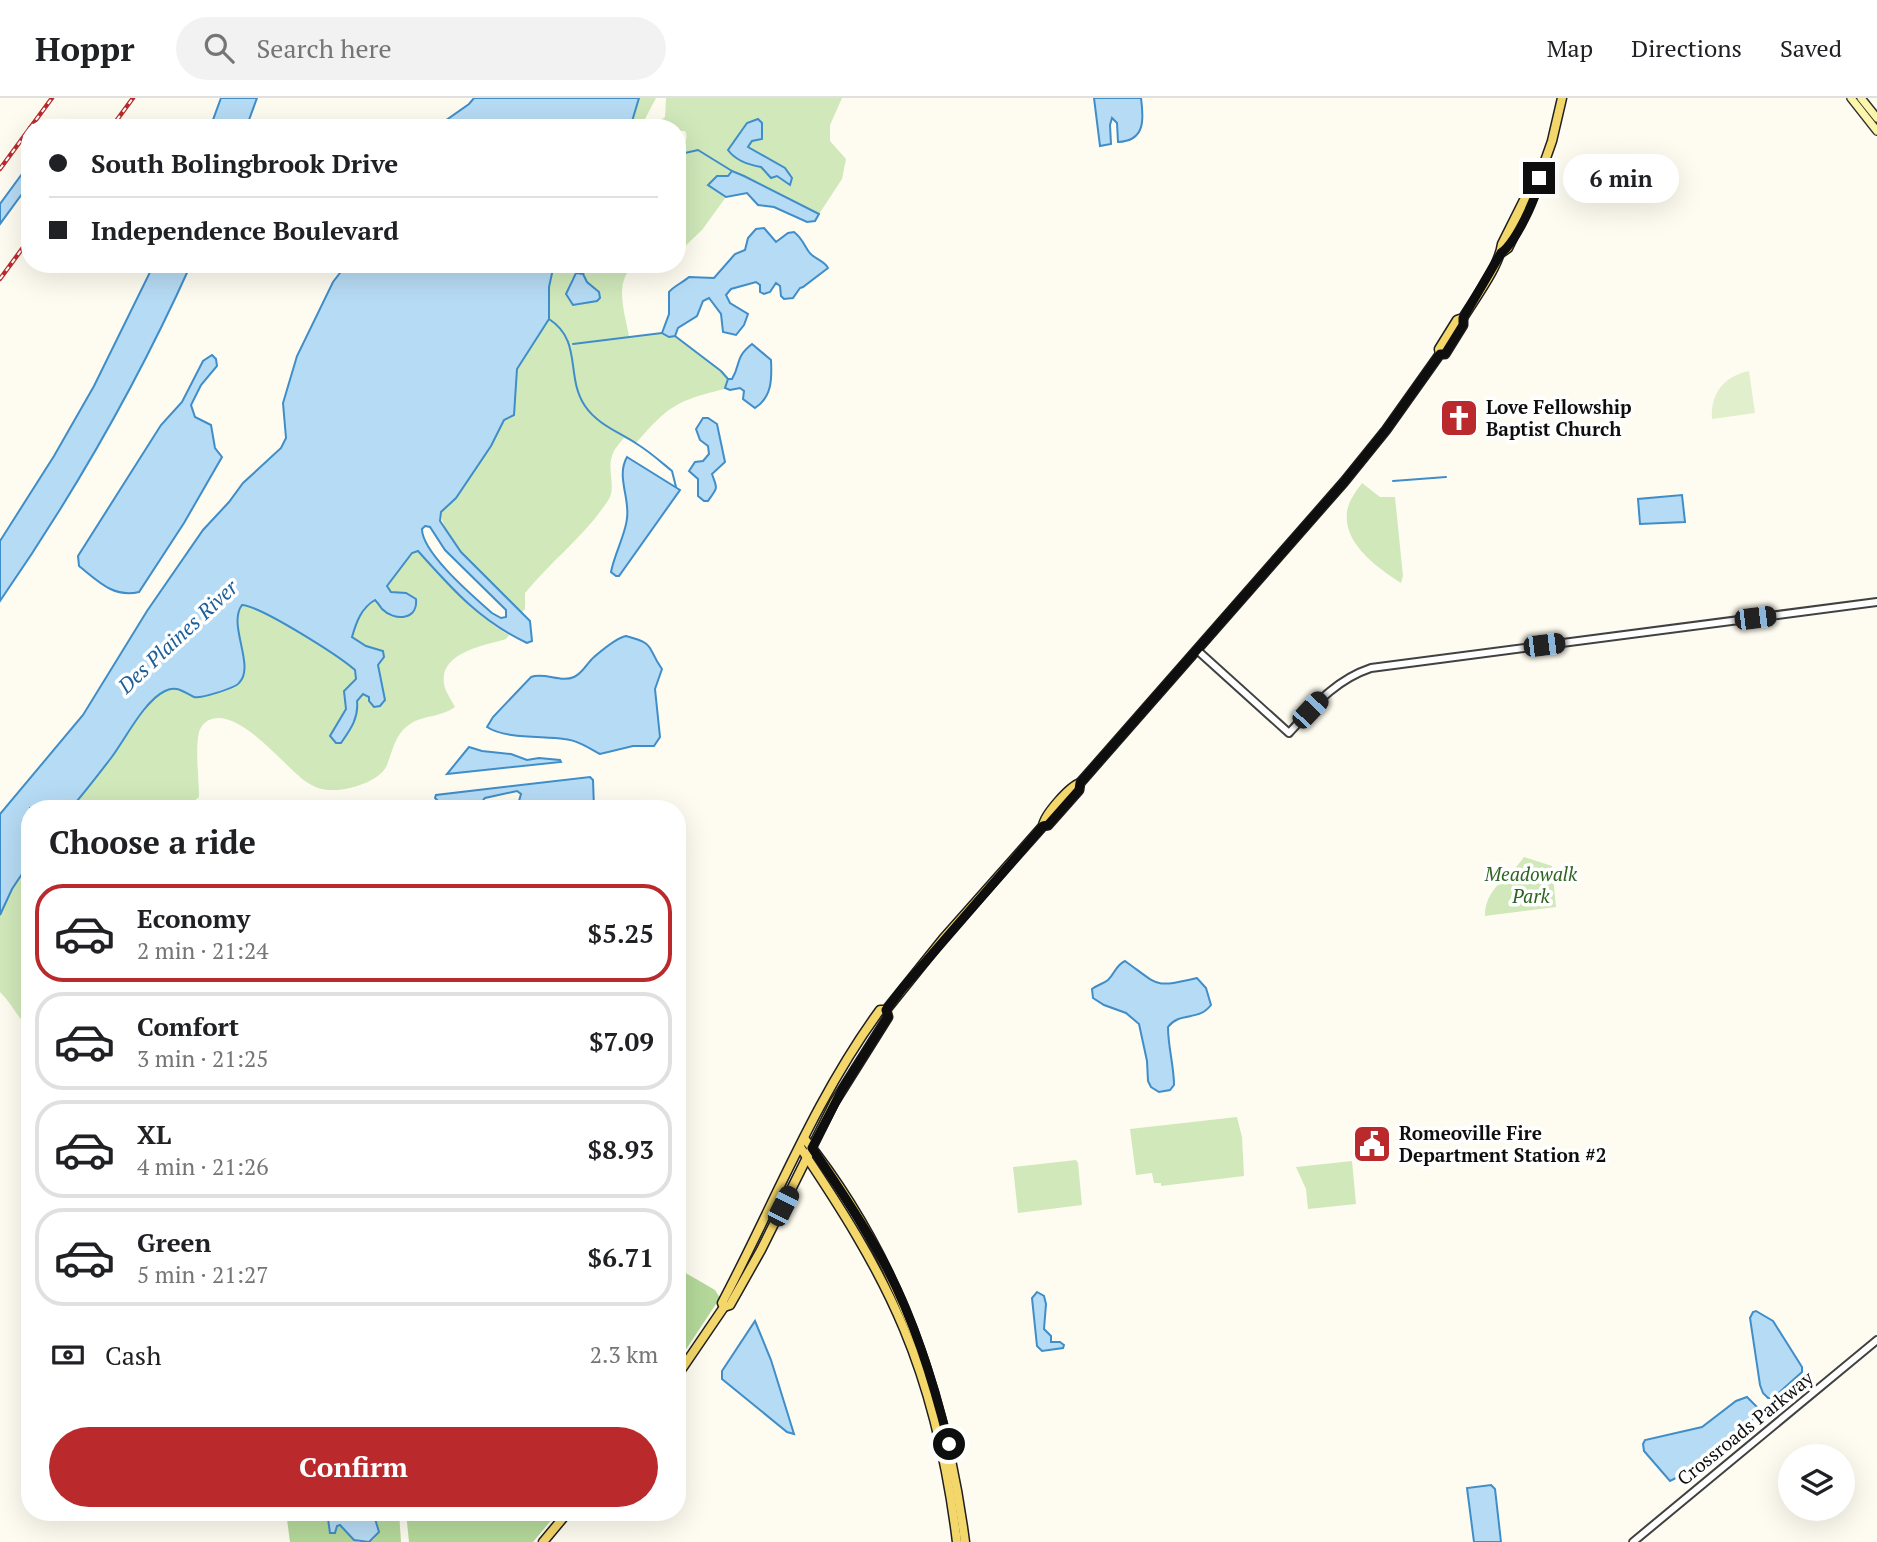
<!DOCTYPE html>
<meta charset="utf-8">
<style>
:root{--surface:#fff;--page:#f2f2f2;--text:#202124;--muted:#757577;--line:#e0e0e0;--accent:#ba2a2c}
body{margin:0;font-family:"PT Serif",serif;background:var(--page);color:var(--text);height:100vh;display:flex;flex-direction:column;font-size:26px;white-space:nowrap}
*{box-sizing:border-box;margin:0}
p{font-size:23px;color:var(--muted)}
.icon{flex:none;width:38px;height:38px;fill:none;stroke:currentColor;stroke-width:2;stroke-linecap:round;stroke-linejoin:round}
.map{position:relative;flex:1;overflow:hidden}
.drawer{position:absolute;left:21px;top:702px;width:665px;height:721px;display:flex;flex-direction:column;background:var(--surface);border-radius:28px;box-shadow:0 7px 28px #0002}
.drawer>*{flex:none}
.top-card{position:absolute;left:21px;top:21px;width:665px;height:154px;border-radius:28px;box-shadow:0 7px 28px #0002;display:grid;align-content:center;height:154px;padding:0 28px;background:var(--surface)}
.controls{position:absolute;left:1778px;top:1346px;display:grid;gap:14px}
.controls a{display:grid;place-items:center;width:77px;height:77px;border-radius:50%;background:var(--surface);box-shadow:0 7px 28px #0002;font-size:35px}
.end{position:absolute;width:32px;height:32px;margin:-16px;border:9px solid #0e0e0e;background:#fff;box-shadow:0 0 0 4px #fff}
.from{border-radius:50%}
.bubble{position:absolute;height:49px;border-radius:24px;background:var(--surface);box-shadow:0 7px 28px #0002;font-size:23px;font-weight:700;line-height:49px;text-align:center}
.car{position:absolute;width:21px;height:42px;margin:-21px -10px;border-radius:9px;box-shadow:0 0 5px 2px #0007;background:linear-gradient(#222 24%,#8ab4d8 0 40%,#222 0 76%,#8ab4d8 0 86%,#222 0)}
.top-card b{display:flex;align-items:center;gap:24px;height:66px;font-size:26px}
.top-card b+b{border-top:2px solid var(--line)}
.top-card i{width:18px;height:18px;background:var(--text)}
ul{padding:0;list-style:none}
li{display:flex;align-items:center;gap:21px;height:98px;margin:0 14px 10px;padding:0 14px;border:4px solid var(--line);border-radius:28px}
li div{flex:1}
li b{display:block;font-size:26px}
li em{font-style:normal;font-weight:700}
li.selected{border-color:var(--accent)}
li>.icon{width:63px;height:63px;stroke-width:1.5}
h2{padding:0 28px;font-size:32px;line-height:84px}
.pay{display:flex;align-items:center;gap:18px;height:77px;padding:0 28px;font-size:26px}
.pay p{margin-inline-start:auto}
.action{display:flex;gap:14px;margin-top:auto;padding:14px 28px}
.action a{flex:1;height:80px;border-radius:42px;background:var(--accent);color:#fff;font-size:28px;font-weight:700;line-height:80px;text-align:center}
header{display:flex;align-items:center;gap:42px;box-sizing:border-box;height:98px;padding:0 35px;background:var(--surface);border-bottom:2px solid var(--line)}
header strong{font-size:33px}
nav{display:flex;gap:38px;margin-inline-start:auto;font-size:24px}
.search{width:490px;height:63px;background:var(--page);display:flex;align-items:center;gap:18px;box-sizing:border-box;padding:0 24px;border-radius:38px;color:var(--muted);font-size:26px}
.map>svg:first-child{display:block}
.green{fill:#d0e8ba;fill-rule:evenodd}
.forest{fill:#b4d89a}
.pitch{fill:#e2efcc}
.water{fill:#b6dbf4;stroke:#3f8dc9;stroke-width:2;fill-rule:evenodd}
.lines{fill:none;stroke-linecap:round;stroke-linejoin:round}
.stream{stroke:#3f8dc9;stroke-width:2}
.tertiary-casing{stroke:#414141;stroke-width:10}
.secondary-casing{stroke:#303030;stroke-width:10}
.primary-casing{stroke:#1f1f1f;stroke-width:11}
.tertiary{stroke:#fff;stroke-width:6}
.secondary{stroke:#fcf6ad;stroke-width:7}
.primary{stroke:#f4d76a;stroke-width:8}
.rail-casing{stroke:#ba2a2c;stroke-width:4.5}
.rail{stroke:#fff;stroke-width:2;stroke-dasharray:5;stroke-linecap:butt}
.route{stroke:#0e0e0e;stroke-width:9}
.labels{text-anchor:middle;stroke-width:7;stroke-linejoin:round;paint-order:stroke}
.poi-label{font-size:19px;font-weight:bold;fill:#0e0e0e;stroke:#fff;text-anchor:start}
.park-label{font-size:19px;font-style:italic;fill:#2c6420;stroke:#fff}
.street-label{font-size:19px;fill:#0e0e0e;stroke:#fff}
.water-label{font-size:21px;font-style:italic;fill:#1b5f9c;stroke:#fff}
</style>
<header>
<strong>Hoppr</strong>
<div class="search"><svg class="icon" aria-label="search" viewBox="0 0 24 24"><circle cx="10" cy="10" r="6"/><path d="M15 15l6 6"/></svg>Search here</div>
<nav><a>Map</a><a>Directions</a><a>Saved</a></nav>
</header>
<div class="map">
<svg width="1877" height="1444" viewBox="0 0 1877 1444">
<rect width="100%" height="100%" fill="#fefcf0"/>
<g class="green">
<path d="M639 0H656L645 21 653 27 665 19 666 0H842L830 27V43L846 61 842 81 819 116 732 74 728 79 709 87 726 99 702 132 677 156V76L685 55 683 48C686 43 688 39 685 33H677V30H630ZM747 25H751L752 43 748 49 788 73 792 80 790 87 761 69 748 67Z"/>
<path d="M554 166H637C612 180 625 215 629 238 640 240 654 234 664 236 668 237 671 239 675 238L721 273 728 281 724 291C676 303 668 308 636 345L624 340C619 346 614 351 612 358 607 371 616 389 609 401 586 437 552 462 525 495V511L522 514C501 494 440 442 441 414L456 400 491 348 504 322 514 292 517 271 549 221V189ZM583 176 597 203 576 207 566 196 572 180Z"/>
<path d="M1362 385 1380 399H1395L1403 478 1401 485C1378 470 1343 446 1347 414 1348 404 1356 393 1362 385Z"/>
<path d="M418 453C446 484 473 516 509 537L506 541C483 548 435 555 445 590 447 596 452 603 455 609 442 619 423 617 410 626 395 636 393 652 387 667 380 684 347 693 330 692 321 692 312 688 305 683 284 668 238 608 209 622 205 624 201 628 199 634 195 651 199 680 199 699L188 708 71 710C85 694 98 677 111 660 126 640 144 603 165 593 177 587 183 594 194 599 200 601 235 590 239 585 256 568 227 527 242 507 261 508 339 558 355 572L356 580 344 593 346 611 332 633 358 611 357 603 363 596 385 602 373 551 352 539C356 525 361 510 375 502L382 508 409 496 391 494 387 488 412 455Z"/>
<path d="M1524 759 1552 768 1556 809 1485 818C1485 789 1509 781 1524 759Z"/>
<path d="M30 764V932C18 920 12 906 0 894V817L12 791Z"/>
<polygon points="1237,1019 1242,1039 1244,1078 1161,1088 1161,1085 1154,1085 1152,1075 1136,1077 1130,1031"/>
<polygon points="1076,1062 1078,1065 1082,1107 1018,1115 1013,1069"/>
<polygon points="1352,1063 1356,1106 1308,1111 1306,1091 1296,1069"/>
</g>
<g class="forest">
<polygon points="677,1170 715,1192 720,1200 677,1265"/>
<polygon points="286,1414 327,1414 328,1426 340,1427 354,1442 359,1444 290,1444"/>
<polygon points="373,1414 399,1414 401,1444 369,1444 374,1441 378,1427"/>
<polygon points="406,1414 558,1414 533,1444 409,1444"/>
</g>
<path class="pitch" d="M1749 273 1755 315 1712 321C1710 296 1724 278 1749 273Z"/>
<g class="water">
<polygon points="221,0 257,0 246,30 210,30"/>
<polygon points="474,0 639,0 630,30 435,30 469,6"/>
<path d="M1094 0H1141C1144 22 1145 43 1118 44L1117 25 1112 20 1110 27 1111 46 1100 48Z"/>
<path d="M758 21 762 25V41L752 43 748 49 785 70 792 80 790 87 777 78 771 80 761 69C749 67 736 63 728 52L747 25Z"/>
<polygon points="30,65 30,85 0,126 0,106"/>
<polygon points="732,73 744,78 819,116 815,123 807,124 774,109 758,107 747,95 726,99 708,87 717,78 728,78"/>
<path d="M764 130 776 144 788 135 794 134C802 140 804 147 809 154 815 162 824 162 828 170L803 189 800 190 793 200 784 201 781 198 780 188 776 185 770 194 764 196 760 194V187L756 184 731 191 726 197 730 205 748 216 744 227 736 237 723 234 721 216 709 200 703 203 697 218 678 230 675 238 669 239 662 235 669 216V194C674 188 682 185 689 179L714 180 735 156 745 152 748 140 756 131Z"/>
<path d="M154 166H191C138 284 74 396 0 503V443L54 358 94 288Z"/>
<path d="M352 166H554L549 189V221L517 271 514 317 504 322 491 348 456 400 441 414 440 423 461 454 530 523 532 543 527 545C480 523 452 491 418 453L412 455 387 488 391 494 406 495 416 501C418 523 394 523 382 511 380 508 378 505 375 502 361 510 356 525 352 539L366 548 383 553 384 559 378 567 385 602 380 608 374 609 369 603V599L363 596 357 603C359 620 350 632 341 645H336L330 638 346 611 344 593 356 581 355 572C339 558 261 508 242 507 227 527 256 568 239 585 235 590 200 601 194 599 183 594 177 587 165 593 144 603 126 640 111 660 98 677 85 694 71 710H30V764L12 791 0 817V716L83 617 147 513 203 432 229 404 243 385 281 350 286 340 283 305 297 258 333 184 343 171ZM425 428 430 429 445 452 506 512V519L501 520 492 515C474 499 422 455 422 431Z"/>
<polygon points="576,175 583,176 587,184 599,194 600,200 597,203 573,207 566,196"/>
<path d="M752 246 771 262C772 281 772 299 755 310L743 301 744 293 740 290 730 292 725 290 728 281H732C741 267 734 260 752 246Z"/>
<path d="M212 257 216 261 217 268 201 287 191 307 195 319 211 327 215 350 222 359 184 425 139 494C113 500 98 483 79 468L78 458 161 327 182 304 203 263Z"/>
<path d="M703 320H708L717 326 725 364 712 376C717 391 719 388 708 403H704L698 398V381L689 373 695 364 703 363 709 356 708 348 700 342 696 331Z"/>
<path d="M627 359 680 392 619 478H616L611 474C614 457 626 435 627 420 630 400 616 378 627 359Z"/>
<polygon points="1682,397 1685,424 1640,426 1638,401"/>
<path d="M626 538C657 546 646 549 662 571L655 591 660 639 654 648H633L600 656C589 650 577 642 564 641 542 638 505 641 487 629L493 619 531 579C545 574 561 585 574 579 583 575 587 565 594 559 601 553 616 540 626 538Z"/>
<polygon points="469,649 482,653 511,656 527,662 539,660 560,662 561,664 447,676"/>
<polygon points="590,679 593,682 594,710 517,710 521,696 517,693 485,700 477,710 436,710 439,704 435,700 436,697"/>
<path d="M1125 863C1160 888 1153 890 1197 880L1206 890 1211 907C1198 924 1180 913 1168 929 1168 949 1174 968 1174 987L1170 992 1159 994 1151 989 1148 983 1147 963 1139 926 1126 915 1104 907 1093 900 1092 891C1097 887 1103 886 1108 882 1115 875 1116 867 1125 863Z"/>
<polygon points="1037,1194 1044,1198 1046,1206 1044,1231 1051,1238 1051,1244 1060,1244 1064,1247 1063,1250 1042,1253 1037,1248 1032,1200"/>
<polygon points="1756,1213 1773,1223 1802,1269 1802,1274 1773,1300 1768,1300 1763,1295 1760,1287 1750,1220 1753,1214"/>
<polygon points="755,1223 771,1262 794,1336 787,1334 722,1281 722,1273"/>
<polygon points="1747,1299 1759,1311 1756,1319 1682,1377 1670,1383 1644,1353 1643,1346 1645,1342 1702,1329 1736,1303"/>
<polygon points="1491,1387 1495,1391 1501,1444 1474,1444 1467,1390"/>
<polygon points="327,1414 373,1414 379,1434 369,1444 354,1442 340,1427 337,1428 335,1435 330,1435"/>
</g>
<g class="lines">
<g class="stream">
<polyline points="685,55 698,52 732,73"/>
<polyline points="583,176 589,166"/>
<path d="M549 221C583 243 565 278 585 308 598 327 619 334 637 346 650 354 661 364 672 373L676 389"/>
<polyline points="675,238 721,273 728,281"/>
<polyline points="573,246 662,235"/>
<polyline points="1393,383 1446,379"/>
</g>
<defs>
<g id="tertiary">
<path d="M1197 552 1289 635C1314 608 1335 582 1371 570L1877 504"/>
<polyline points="1633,1444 1877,1242"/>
</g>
<g id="secondary">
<polyline points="1851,0 1877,33"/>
<polyline points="1861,0 1877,20"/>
</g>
<g id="primary">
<polyline points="1501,155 1508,150 1538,89 1539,80 1552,43 1562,0"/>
<path d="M1440 256 1439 251 1457 222 1463 220C1475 200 1499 169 1502 146L1532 86 1539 80"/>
<path d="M1043 728C1044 717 1070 688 1080 685"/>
<path d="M804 1040C897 1156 946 1298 965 1444"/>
<path d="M800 1049C839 1107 877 1166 904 1231 932 1298 948 1371 957 1444"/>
<path d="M724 1209 722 1205C774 1107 814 1002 880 912H886L943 841 1043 728 1048 727 1079 692 1080 685 1344 384 1386 332 1440 256H1445L1463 227V220"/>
<polyline points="677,1278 724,1209 730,1207 761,1152 834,1005 888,919 886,912"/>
<polyline points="543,1444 568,1414"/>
</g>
</defs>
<use href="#tertiary" class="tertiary-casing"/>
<use href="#secondary" class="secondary-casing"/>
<use href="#primary" class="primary-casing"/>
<use href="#tertiary" class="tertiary"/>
<use href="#secondary" class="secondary"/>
<use href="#primary" class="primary"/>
<defs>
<g id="rail">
<polyline points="30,30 52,0"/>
<polyline points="111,30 133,0"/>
<polyline points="0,71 30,30"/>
<polyline points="0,181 30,140"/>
</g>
</defs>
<use href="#rail" class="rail-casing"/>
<use href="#rail" class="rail"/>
</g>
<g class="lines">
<path class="route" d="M949 1346C933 1283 913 1217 881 1159 861 1122 836 1085 812 1050L842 992 888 919 886 912 902 891 1043 728 1048 727 1079 692 1080 685 1344 384 1386 332 1440 256H1445L1463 227V220L1501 155C1516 144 1538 98 1539 80"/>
</g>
<defs>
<symbol id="church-square" viewBox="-11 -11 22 22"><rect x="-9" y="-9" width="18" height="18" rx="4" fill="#ba2a2c" stroke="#fff"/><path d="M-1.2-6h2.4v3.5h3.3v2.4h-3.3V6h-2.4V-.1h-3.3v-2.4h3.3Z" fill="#fff"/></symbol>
<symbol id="civic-square" viewBox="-11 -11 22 22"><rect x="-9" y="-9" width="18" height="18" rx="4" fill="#ba2a2c" stroke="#fff"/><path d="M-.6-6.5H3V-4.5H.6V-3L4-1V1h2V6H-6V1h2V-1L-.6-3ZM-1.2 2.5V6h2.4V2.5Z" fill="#fff"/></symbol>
</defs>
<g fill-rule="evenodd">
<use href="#church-square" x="1437" y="298" width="44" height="44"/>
<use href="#civic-square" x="1350" y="1024" width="44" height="44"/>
</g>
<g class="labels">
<g class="poi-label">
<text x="1486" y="316">Love Fellowship<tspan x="1486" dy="22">Baptist Church</tspan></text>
<text x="1399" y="1042">Romeoville Fire<tspan x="1399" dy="22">Department Station #2</tspan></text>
</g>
<g class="park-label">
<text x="1531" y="783">Meadowalk<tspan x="1531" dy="22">Park</tspan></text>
</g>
<g class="street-label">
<text transform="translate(1745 1330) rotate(-39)" y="7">Crossroads Parkway</text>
</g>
<g class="water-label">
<text transform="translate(178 539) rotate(-43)" y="7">Des Plaines River</text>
</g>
</g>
</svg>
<div class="controls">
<a><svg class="icon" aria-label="layers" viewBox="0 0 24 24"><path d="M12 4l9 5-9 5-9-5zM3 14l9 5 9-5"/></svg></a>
</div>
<i class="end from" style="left:949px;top:1346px"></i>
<i class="end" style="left:1539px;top:80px"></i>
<div class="bubble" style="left:1563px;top:56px;width:116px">6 min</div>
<i class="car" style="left:1755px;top:520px;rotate:83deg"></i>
<i class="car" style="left:1544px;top:547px;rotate:83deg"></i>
<i class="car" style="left:1310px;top:612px;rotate:43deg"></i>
<i class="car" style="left:783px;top:1108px;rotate:27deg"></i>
<div class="top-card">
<b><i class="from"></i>South Bolingbrook Drive</b>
<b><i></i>Independence Boulevard</b>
</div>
<section class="drawer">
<h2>Choose a ride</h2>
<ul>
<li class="selected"><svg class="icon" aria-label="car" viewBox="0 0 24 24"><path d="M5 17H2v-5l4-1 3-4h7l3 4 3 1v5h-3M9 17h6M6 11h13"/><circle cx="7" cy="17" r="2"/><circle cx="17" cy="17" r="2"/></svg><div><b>Economy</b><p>2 min · 21:24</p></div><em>$5.25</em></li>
<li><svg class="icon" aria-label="car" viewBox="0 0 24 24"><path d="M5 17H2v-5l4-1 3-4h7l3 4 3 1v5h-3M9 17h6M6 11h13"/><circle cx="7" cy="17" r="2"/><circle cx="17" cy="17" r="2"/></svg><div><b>Comfort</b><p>3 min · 21:25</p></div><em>$7.09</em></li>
<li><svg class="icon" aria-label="car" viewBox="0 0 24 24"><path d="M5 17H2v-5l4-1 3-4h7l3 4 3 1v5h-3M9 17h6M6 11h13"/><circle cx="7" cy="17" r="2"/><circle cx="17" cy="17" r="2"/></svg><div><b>XL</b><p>4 min · 21:26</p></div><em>$8.93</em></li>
<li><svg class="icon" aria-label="car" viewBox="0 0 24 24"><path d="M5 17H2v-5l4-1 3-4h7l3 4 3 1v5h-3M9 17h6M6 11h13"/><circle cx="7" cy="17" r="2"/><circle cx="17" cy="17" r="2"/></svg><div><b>Green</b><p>5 min · 21:27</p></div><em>$6.71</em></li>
</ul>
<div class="pay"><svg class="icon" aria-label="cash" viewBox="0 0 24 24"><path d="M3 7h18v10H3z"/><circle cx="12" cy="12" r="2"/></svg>Cash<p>2.3 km</p></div>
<div class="action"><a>Confirm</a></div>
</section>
</div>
